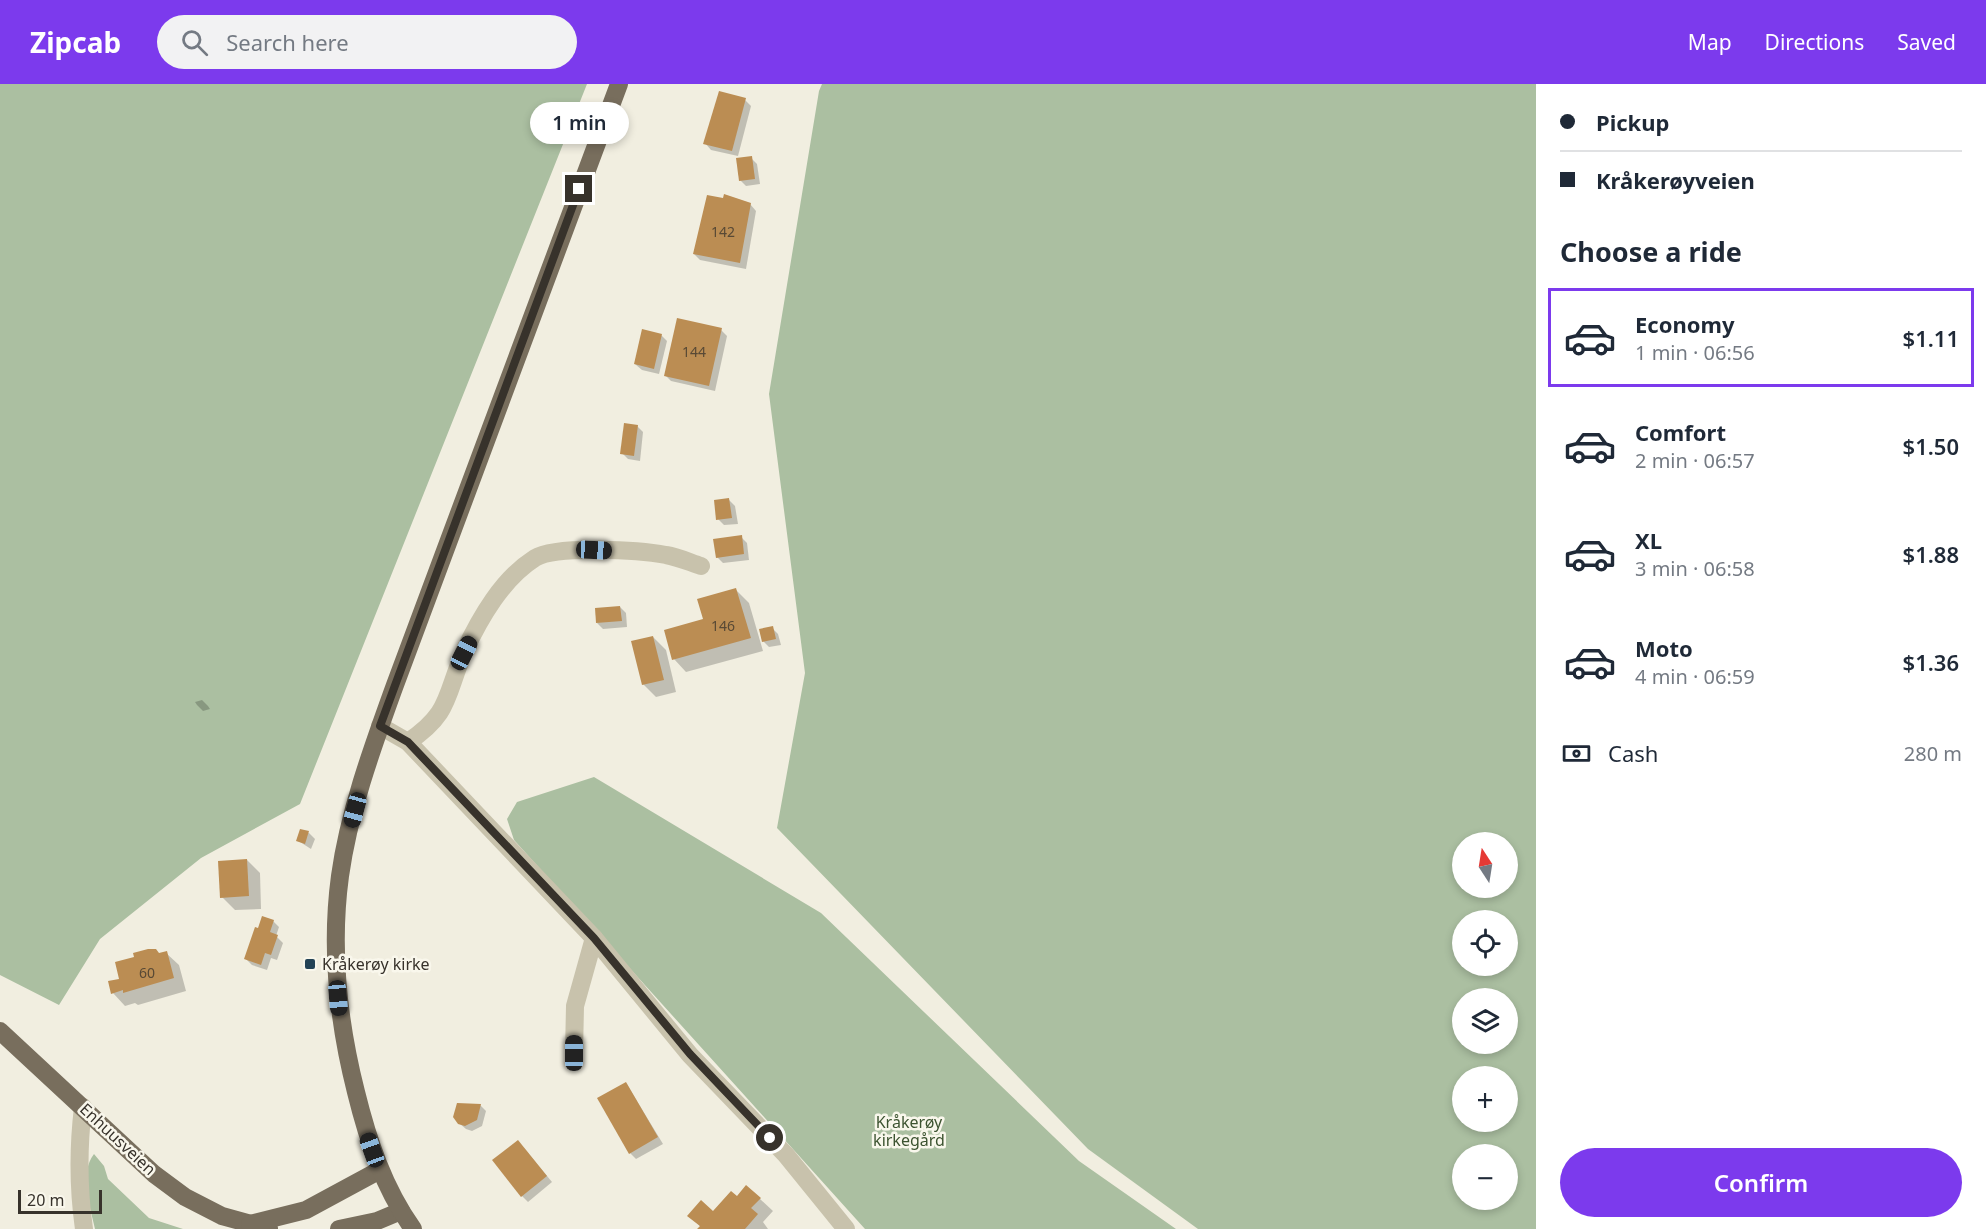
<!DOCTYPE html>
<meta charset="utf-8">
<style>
:root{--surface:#fff;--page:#f2f2f3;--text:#1f2937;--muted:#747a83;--line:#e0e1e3;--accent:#7c3aed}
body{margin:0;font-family:"Noto Sans",sans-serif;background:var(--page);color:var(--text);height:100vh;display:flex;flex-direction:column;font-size:22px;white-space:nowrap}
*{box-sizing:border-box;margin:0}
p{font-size:20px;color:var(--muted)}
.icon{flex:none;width:33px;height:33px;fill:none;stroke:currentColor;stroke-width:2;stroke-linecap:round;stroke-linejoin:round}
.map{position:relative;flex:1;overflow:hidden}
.details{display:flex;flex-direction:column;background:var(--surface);width:450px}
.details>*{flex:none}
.top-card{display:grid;align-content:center;height:132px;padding:0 24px;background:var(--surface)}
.needle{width:39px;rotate:348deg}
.tools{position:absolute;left:1452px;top:748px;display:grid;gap:12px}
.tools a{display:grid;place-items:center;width:66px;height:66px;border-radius:50%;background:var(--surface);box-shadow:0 3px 9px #0003;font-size:30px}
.scale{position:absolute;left:18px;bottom:15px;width:84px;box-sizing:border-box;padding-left:6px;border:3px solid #37322b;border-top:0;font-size:16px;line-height:21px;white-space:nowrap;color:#37322b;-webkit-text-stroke:4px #f9f7ec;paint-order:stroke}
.end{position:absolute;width:27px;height:27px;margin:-14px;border:8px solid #37322b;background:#fff;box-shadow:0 0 0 3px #fff}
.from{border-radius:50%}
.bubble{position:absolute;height:42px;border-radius:21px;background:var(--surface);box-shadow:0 3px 9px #0003;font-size:20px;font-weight:600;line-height:42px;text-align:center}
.car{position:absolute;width:18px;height:36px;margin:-18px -9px;border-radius:8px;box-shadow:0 0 4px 2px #0007;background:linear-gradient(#222 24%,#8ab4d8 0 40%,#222 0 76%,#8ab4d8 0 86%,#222 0)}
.top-card b{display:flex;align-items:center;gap:21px;height:57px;font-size:22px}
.top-card b+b{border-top:2px solid var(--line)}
.top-card i{width:15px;height:15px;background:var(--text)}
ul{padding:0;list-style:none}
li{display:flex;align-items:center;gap:18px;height:99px;margin:0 12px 9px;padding:0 12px;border:3px solid transparent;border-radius:0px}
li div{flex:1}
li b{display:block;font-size:22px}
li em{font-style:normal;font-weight:600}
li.on{border-color:var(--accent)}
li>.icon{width:54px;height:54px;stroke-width:1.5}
h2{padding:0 24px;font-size:27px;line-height:72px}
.pay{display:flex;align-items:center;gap:15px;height:66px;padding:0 24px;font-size:22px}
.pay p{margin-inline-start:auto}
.button{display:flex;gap:12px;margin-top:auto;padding:12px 24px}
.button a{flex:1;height:69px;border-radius:36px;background:var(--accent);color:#fff;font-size:24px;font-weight:600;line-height:69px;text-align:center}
header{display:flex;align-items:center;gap:36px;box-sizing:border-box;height:84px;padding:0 30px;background:var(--accent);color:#fff}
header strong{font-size:28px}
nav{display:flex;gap:33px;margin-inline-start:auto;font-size:21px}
.search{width:420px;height:54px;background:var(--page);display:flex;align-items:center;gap:15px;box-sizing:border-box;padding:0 21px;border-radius:33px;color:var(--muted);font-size:22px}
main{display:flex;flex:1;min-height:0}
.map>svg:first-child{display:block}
.green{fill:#abbfa1;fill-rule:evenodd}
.shadow{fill:#0003}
.building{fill:#bb8d53}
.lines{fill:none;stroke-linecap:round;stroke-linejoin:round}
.minor{stroke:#c8c2ac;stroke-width:18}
.major{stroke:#786e5d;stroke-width:18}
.route{stroke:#37322b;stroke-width:8}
.poi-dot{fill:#234255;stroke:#f9f7ec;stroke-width:2}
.labels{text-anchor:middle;stroke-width:5;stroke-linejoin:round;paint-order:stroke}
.number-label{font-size:14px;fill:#584935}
.poi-label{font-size:16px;fill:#37322b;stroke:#f9f7ec;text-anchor:start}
.park-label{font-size:16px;fill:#3c5330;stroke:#f9f7ec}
.street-label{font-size:16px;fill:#37322b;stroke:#f9f7ec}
</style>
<header>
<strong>Zipcab</strong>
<div class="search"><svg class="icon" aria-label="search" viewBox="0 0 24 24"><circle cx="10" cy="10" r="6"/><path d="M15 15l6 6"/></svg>Search here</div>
<nav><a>Map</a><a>Directions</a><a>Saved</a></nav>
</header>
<main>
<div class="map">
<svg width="1536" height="1145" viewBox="0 0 1536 1145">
<rect width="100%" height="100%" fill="#f1eee0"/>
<g class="green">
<polygon points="0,0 587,0 300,720 201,774 100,855 59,921 0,891"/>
<path d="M822 0H1536V1145H1198L1088 1065 777 744 805 589 769 310 819 7ZM1462 759H1508V804H1462ZM1462 837H1508V882H1462ZM1462 915H1508V960H1462ZM1462 993H1508V1038H1462ZM1462 1071H1508V1116H1462Z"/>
<polygon points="594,693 821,829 1079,1077 1176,1145 865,1145 514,756 507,735 517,718"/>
<path d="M94 1070 104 1082 108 1095 149 1134 183 1145H95C90 1123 79 1089 94 1070Z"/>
</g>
<g class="shadow">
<polygon points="745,16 751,22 738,72 711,66 705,59"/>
<polygon points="751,74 757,80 760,100 746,102 740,96"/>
<polygon points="750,120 756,127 746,185 700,176 694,170"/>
<polygon points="721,246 727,252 715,307 671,297 665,291"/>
<polygon points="661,251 667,257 659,290 642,286 635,280"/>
<polygon points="637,342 643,348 640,377 628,375 622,369"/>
<polygon points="729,416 735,422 738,440 724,441 718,435"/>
<polygon points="741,453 747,459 749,476 723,479 717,473"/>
<polygon points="736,506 749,519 763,567 686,588 674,575 705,536"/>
<polygon points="620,523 626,529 627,543 603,545 597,539"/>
<polygon points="772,544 778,550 781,561 769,563 763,557"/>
<polygon points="653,553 666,566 676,608 656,613 643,600"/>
<polygon points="202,616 208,622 210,625 203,627 197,621 195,618"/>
<polygon points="301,746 309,749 315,755 311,765 297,756"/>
<polygon points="247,776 260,789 261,825 235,826 222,813"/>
<polygon points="273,837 279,843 276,852 283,859 277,876 271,874 267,886 252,881 246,875 259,846"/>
<polygon points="166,869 179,881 186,907 138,921 135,919 125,922 113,909 120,896 159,870"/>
<polygon points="626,999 663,1060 636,1075 630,1069"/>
<polygon points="480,1021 486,1027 482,1042 472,1047 466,1045 459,1039"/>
<polygon points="524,1064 552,1098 528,1118 522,1112"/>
<polygon points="737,1114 760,1115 773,1127 763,1138 768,1145 699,1145 701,1143 689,1132 713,1129"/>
</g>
<g class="building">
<polygon points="719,7 746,14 732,67 703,60"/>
<polygon points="752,72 755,95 739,97 736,74"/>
<polygon points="724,110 751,119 740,179 693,170 707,111 723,114"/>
<polygon points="677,234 722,244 709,302 664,292"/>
<polygon points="642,245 662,250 654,285 634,280"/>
<polygon points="624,339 638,341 634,372 620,370"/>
<polygon points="729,414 732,434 716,436 714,416"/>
<polygon points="742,451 744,470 716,474 713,455"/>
<polygon points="736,504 751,554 672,576 664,546 703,535 697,515"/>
<polygon points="620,522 622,537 596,539 595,524"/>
<polygon points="773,542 776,555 762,558 759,545"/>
<polygon points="653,552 664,596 642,601 631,557"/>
<polygon points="300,745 309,747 305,760 296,757"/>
<polygon points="247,775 249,812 220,814 218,777"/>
<polygon points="262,832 274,836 270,848 278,851 271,871 265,869 261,881 244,875 255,843 258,844"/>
<polygon points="148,865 156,865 159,869 167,867 174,894 123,909 123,906 111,910 108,897 119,895 115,878 134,873 133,869"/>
<polygon points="626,998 658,1053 629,1070 597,1014"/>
<polygon points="457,1019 481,1020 477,1036 465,1042 458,1040 453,1033"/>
<polygon points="518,1056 547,1092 521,1113 492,1076"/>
<polygon points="746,1101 761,1114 751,1124 758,1130 745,1145 697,1145 700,1142 687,1132 701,1116 713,1127 731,1107 737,1112"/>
</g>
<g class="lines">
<g class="minor">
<polyline points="380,642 408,658 594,854 690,971 786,1071 846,1145"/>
<path d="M408 658C451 629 445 612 464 568 480 534 502 495 535 474 556 461 640 466 666 471 678 473 689 478 701 482"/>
<polyline points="574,969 575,922 594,854"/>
<path d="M83 1023C78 1065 78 1103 84 1145"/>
</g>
<g class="major">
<polyline points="0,947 154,1090 185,1113 222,1132 269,1145"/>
<polyline points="250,1140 306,1126 380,1086"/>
<polyline points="339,1145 377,1137 401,1127"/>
<path d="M413 1145C384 1104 368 1057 356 1008 338 937 330 866 340 792 349 727 373 662 395 601L619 0"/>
</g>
</g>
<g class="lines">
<polyline class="route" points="579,105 380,642 408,658 594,854 690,970 770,1054"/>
</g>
<rect class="poi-dot" x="304" y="874" width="12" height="12" rx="3"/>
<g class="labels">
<g class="number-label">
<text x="723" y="153">142</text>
<text x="694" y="273">144</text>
<text x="723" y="547">146</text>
<text x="147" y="894">60</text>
</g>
<g class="poi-label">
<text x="322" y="886">Kråkerøy kirke</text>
</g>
<g class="park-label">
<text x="909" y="1044">Kråkerøy<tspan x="909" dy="18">kirkegård</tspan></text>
</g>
<g class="street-label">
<text transform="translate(118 1055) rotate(43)" y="6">Enhuusveien</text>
</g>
</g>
</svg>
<div class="tools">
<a><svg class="needle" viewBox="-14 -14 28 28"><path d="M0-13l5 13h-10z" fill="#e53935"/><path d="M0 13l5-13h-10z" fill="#747a83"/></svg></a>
<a><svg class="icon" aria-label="locate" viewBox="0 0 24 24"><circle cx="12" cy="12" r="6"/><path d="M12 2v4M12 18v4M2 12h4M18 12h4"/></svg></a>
<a><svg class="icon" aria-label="layers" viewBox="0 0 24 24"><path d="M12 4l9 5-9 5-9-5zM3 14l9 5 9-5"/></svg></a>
<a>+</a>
<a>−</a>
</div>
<div class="scale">20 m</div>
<i class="end from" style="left:770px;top:1054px"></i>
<i class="end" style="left:579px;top:105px"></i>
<div class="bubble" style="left:530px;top:18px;width:99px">1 min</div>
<i class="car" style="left:594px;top:466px;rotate:93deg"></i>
<i class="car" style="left:464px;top:569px;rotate:27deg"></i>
<i class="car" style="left:355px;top:726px;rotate:195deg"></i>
<i class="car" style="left:338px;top:914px;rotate:175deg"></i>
<i class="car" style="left:574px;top:969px;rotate:0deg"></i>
<i class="car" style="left:372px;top:1066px;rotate:340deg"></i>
</div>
<section class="details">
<div class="top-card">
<b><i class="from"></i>Pickup</b>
<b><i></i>Kråkerøyveien</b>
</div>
<h2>Choose a ride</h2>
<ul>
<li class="on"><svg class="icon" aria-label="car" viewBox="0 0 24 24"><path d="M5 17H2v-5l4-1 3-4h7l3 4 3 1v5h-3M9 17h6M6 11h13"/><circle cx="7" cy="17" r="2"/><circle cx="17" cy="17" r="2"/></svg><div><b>Economy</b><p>1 min · 06:56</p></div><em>$1.11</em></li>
<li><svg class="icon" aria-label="car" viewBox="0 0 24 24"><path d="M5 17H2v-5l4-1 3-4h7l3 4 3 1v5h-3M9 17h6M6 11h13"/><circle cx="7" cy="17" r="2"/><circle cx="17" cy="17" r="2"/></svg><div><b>Comfort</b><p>2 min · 06:57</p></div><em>$1.50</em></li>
<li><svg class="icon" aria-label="car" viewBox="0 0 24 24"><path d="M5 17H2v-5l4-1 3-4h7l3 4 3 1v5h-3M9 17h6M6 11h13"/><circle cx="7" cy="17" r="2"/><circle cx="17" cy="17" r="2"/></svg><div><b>XL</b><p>3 min · 06:58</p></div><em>$1.88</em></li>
<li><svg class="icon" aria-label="car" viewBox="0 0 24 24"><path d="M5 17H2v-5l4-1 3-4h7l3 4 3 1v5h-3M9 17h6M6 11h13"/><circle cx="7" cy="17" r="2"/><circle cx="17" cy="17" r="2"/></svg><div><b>Moto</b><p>4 min · 06:59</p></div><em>$1.36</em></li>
</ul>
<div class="pay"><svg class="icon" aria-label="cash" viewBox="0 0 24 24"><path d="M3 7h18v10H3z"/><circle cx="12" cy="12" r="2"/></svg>Cash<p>280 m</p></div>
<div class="button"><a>Confirm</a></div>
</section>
</main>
